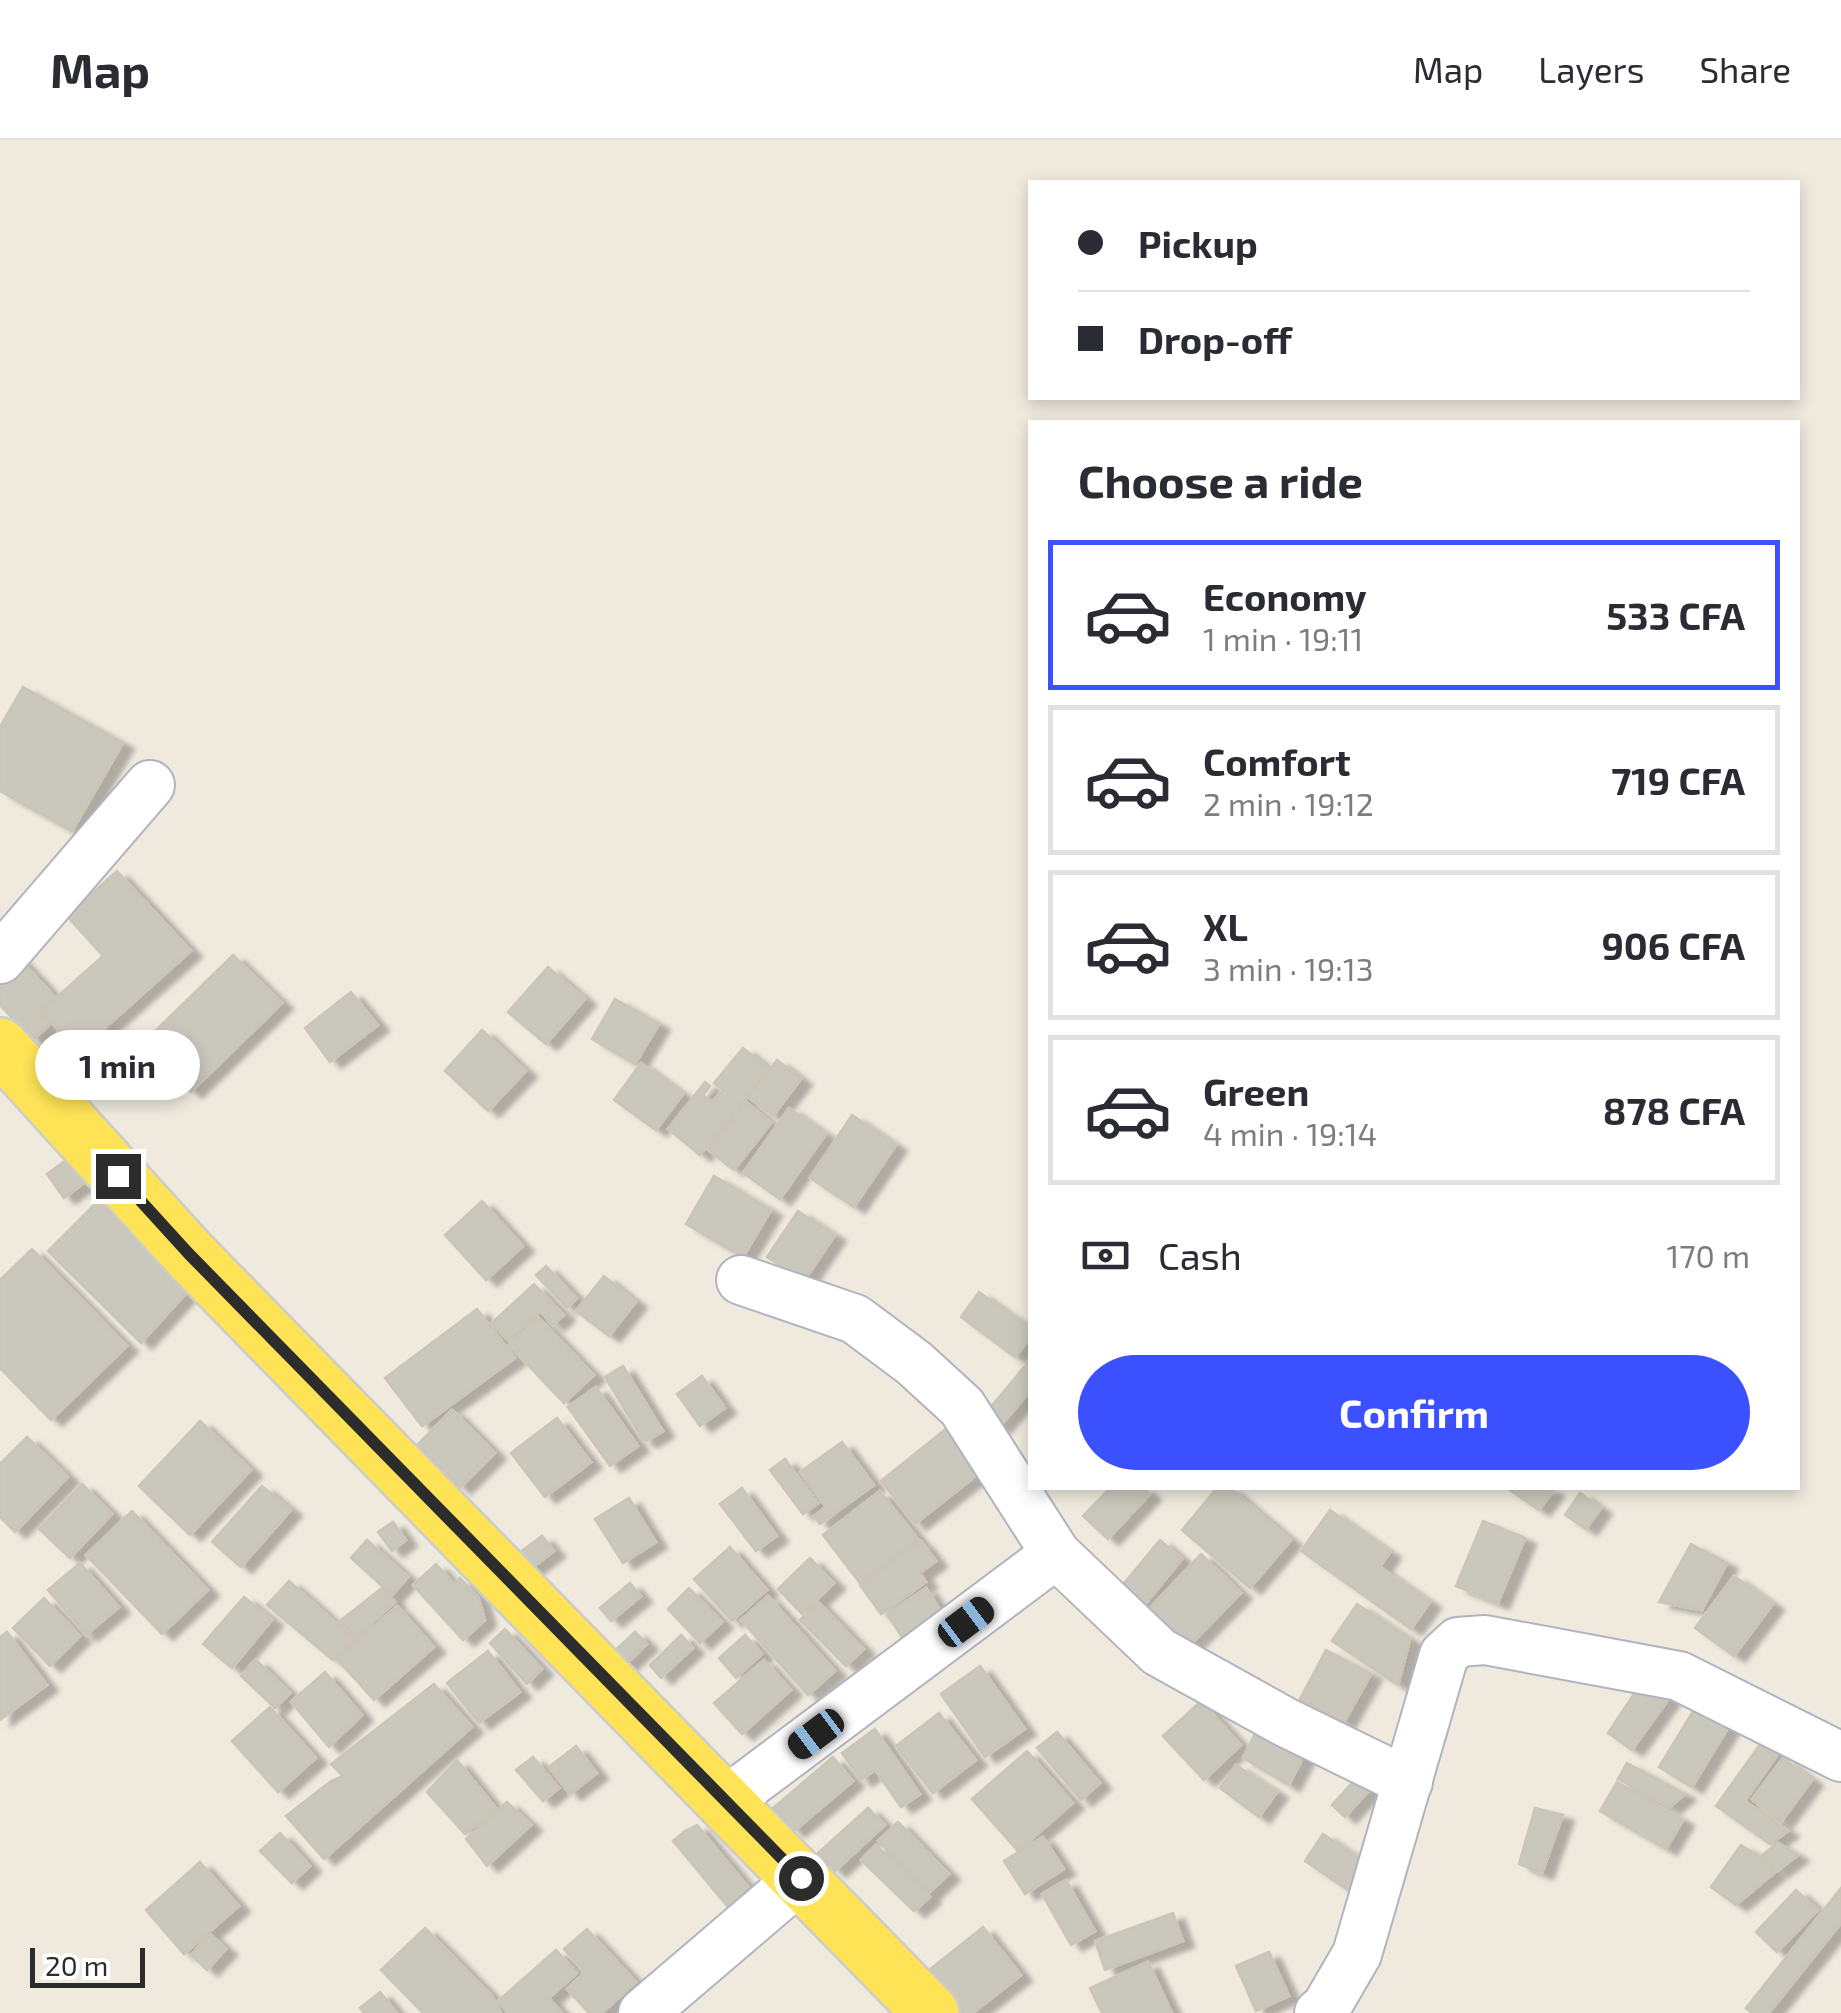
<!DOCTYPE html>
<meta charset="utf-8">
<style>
:root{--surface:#fff;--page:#f2f2f3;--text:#2b2b33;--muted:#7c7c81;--line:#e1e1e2;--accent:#3b50ff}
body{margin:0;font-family:"Exo 2",sans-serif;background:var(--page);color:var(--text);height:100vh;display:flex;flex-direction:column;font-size:38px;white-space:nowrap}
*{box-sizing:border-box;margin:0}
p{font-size:32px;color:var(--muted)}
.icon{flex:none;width:55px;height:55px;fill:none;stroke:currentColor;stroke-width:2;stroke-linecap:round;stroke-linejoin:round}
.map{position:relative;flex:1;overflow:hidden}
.drawer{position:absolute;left:1028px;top:280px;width:772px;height:1070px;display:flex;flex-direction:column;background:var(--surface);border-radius:0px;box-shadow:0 5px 15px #0003}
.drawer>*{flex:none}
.guide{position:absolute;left:1028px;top:40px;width:772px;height:220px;border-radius:0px;box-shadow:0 5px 15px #0003;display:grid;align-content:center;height:220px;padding:0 50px;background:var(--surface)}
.scale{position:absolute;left:30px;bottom:25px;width:115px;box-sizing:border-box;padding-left:10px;border:5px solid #2c2c2c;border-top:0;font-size:28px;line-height:35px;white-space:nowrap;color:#2c2c2c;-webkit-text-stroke:8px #fff;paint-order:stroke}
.end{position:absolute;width:45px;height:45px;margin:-22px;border:12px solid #2c2c2c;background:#fff;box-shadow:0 0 0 5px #fff}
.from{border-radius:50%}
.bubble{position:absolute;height:70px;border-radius:35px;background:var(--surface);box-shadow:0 5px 15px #0003;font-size:32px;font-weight:700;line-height:70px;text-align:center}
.car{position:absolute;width:30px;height:60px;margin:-30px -15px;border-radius:12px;box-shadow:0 0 8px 2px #0007;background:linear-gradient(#222 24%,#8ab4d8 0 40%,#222 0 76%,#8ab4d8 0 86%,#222 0)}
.guide b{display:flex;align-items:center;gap:35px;height:95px;font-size:38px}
.guide b+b{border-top:2px solid var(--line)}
.guide i{width:25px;height:25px;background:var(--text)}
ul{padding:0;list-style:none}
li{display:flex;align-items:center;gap:30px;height:150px;margin:0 20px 15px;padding:0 30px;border:5px solid var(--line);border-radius:0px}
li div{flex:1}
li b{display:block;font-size:38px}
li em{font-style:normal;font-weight:700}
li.current{border-color:var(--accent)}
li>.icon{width:90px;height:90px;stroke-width:1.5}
h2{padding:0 50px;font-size:45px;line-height:120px}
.pay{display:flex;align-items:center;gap:25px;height:110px;padding:0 50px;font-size:38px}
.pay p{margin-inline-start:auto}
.cta{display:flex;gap:20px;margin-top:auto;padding:20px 50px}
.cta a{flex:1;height:115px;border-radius:60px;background:var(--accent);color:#fff;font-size:40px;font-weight:700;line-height:115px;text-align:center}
header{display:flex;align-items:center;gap:60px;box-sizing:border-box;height:140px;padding:0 50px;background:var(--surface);border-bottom:2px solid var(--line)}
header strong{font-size:48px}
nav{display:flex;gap:55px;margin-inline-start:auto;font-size:35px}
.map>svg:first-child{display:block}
.building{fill:#cac7bc;stroke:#cbc5b7;stroke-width:2.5;filter:url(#shadow)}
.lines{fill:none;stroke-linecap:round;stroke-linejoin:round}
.minor-casing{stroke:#b2b3c1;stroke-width:52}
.major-casing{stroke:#ccc;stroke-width:60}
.minor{stroke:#fff;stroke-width:48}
.major{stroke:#fde355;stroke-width:55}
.route{stroke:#2c2c2c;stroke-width:12}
</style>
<header>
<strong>Map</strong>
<nav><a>Map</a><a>Layers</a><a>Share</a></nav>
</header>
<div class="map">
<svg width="1841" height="1873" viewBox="0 0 1841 1873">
<defs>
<filter id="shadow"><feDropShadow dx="11" dy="6" stdDeviation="2.5" flood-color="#0004"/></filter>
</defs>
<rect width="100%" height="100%" fill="#efe9de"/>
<g class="building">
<polygon points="23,547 123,603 72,691 0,651 0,587"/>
<polygon points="117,731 191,811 78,912 41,871 103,816 67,776"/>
<polygon points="233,815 282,863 191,952 143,903"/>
<polygon points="18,817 55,857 38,873 49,885 33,900 0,865 0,834"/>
<polygon points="548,827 585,859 546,904 508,872"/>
<polygon points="351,852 378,885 330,922 305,888"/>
<polygon points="615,859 659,884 635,924 592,899"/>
<polygon points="482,890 526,931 488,971 445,931"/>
<polygon points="743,908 769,929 700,1015 668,989 705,942 710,946 703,955 712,962 723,950 714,943"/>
<polygon points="777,920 801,939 773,976 748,957"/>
<polygon points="641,923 683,954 656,990 614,960"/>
<polygon points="746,962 771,983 734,1030 708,1010"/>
<polygon points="789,968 826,994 780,1059 743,1033"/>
<polygon points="852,975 896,1005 854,1067 810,1038"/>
<polygon points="66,1020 84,1043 64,1058 47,1034"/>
<polygon points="714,1036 771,1070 743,1117 686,1084"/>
<polygon points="98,1061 190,1149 141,1203 48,1111"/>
<polygon points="482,1061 523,1106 486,1140 445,1095"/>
<polygon points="798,1071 835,1095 804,1141 767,1117"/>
<polygon points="32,1109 127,1206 51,1280 0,1228 0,1140"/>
<polygon points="546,1126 577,1158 567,1168 536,1135"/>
<polygon points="604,1136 636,1162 609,1196 576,1171"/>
<polygon points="534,1144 564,1175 553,1185 540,1171 508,1200 492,1183"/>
<polygon points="979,1152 1030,1189 1030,1198 1015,1217 961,1177"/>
<polygon points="477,1169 515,1218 422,1286 385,1238"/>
<polygon points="538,1177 594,1235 564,1263 509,1205"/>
<polygon points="1030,1220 1030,1251 999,1288 984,1275"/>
<polygon points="623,1226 663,1291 647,1301 643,1300 605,1237"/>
<polygon points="702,1236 725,1268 700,1286 677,1254"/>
<polygon points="596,1247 638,1306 610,1326 568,1267"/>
<polygon points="452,1270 495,1313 460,1348 417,1305"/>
<polygon points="557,1278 591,1322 545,1357 511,1313"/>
<polygon points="957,1280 992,1323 915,1384 881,1341"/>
<polygon points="200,1281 251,1330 190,1395 139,1346"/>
<polygon points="27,1297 68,1337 15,1392 0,1377 0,1324"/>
<polygon points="842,1302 874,1345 820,1384 814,1376 826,1367 800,1332"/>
<polygon points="785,1319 818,1363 803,1374 770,1330"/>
<polygon points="82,1344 112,1374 70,1418 39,1389"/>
<polygon points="262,1346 291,1370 241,1427 212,1402"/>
<polygon points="742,1348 777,1396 756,1411 720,1364"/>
<polygon points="1110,1348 1143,1348 1150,1354 1108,1399 1083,1376"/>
<polygon points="1217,1348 1230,1348 1291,1400 1250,1448 1182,1390"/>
<polygon points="1507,1348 1548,1348 1553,1351 1539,1370"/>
<polygon points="880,1351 918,1399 860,1443 823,1395"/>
<polygon points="1580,1353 1601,1368 1586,1389 1565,1375"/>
<polygon points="629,1358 656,1402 623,1423 595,1379"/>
<polygon points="1330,1370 1390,1412 1380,1427 1430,1462 1411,1489 1301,1411"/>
<polygon points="132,1371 208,1450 162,1494 86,1415"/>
<polygon points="1483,1381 1525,1398 1498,1463 1456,1446"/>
<polygon points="393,1382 406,1400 392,1411 378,1392"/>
<polygon points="542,1396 554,1411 527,1432 515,1416"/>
<polygon points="367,1400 408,1437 392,1455 351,1418"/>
<polygon points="1160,1400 1182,1419 1143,1467 1120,1448"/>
<polygon points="921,1401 936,1421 920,1433 926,1442 881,1474 860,1445"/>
<polygon points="1691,1404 1727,1423 1702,1470 1659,1462"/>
<polygon points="730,1407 767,1450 732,1481 694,1439"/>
<polygon points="1201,1414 1241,1453 1186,1509 1147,1471"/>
<polygon points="810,1418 834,1443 802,1474 778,1449"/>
<polygon points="80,1423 119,1467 86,1495 48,1450"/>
<polygon points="436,1424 454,1444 460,1438 478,1457 485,1480 463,1500 413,1445"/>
<polygon points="1734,1436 1773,1464 1734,1516 1695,1488"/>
<polygon points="289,1441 355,1500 333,1520 267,1465"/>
<polygon points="630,1443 641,1456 611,1481 600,1468"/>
<polygon points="382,1448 395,1462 356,1498 340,1481"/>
<polygon points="689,1448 722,1482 700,1503 668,1469"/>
<polygon points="926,1448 942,1473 903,1499 887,1474"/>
<polygon points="768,1456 835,1531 808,1555 741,1480"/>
<polygon points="244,1457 272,1480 232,1528 203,1504"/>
<polygon points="44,1458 80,1496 50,1526 13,1488"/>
<polygon points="818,1462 864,1509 846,1526 800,1480"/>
<polygon points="1357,1464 1410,1499 1398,1545 1332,1501"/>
<polygon points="397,1466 434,1507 374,1560 337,1519"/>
<polygon points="505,1489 542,1529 527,1544 490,1503"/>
<polygon points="7,1492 47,1545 0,1580 0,1497"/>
<polygon points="635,1492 647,1504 621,1529 607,1518"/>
<polygon points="681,1495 693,1508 661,1538 650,1525"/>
<polygon points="745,1495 762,1514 736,1538 719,1518"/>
<polygon points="1326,1510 1371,1534 1344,1582 1300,1559"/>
<polygon points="488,1511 520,1552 479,1583 447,1543"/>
<polygon points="256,1520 290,1553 275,1568 241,1536"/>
<polygon points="764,1520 791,1550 742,1594 714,1563"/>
<polygon points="980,1526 1025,1589 985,1617 941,1554"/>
<polygon points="325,1532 362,1575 329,1607 291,1562"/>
<polygon points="1644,1539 1670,1557 1632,1610 1608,1593"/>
<polygon points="434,1544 472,1587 324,1719 286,1676 331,1641 343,1636 331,1624"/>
<polygon points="1201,1561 1241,1605 1204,1640 1163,1596"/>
<polygon points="270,1567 316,1618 278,1652 232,1601"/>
<polygon points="1695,1568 1734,1578 1692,1647 1659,1627"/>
<polygon points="939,1573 976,1620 933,1653 896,1606"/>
<polygon points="1259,1585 1309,1606 1289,1645 1243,1618"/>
<polygon points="875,1589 920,1654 901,1667 875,1630 861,1640 842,1613"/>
<polygon points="1057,1592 1100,1643 1081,1660 1037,1608"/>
<polygon points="1766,1596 1783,1607 1745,1661 1788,1691 1770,1704 1716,1666"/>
<polygon points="576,1606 597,1633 570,1654 549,1627"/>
<polygon points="1027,1611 1073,1663 1018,1711 972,1659"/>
<polygon points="533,1617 559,1648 543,1661 516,1630"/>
<polygon points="833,1617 853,1641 794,1691 773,1668"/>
<polygon points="1783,1618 1812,1640 1781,1682 1752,1659"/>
<polygon points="457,1620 496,1668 465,1694 427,1652"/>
<polygon points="1627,1623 1685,1654 1670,1667 1618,1639"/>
<polygon points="1236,1625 1277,1652 1259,1677 1220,1648"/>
<polygon points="1361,1633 1374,1645 1345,1677 1332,1665"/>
<polygon points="1617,1642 1683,1680 1666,1709 1600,1671"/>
<polygon points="507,1662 531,1685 487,1726 466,1699"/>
<polygon points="868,1668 885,1685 835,1731 818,1713"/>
<polygon points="1535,1668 1563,1675 1542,1733 1519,1724"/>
<polygon points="898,1682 949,1734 929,1753 878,1701"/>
<polygon points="697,1685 750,1749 728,1767 673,1701 685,1691"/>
<polygon points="280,1693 310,1726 292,1743 260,1711"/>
<polygon points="1323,1694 1366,1723 1348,1750 1305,1721"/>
<polygon points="1043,1697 1064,1729 1025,1754 1004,1721"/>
<polygon points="1778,1703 1798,1715 1777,1731 1762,1715"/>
<polygon points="876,1705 930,1757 914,1771 861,1720"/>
<polygon points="1741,1705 1760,1717 1774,1733 1736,1765 1711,1747"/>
<polygon points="200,1722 239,1766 184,1814 146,1770"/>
<polygon points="1066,1740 1095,1791 1071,1805 1042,1754"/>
<polygon points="1841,1748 1841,1783 1769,1873 1752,1873 1746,1868"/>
<polygon points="1796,1750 1818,1770 1777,1812 1756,1792"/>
<polygon points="1173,1773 1183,1801 1105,1830 1095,1801"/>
<polygon points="983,1787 1021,1835 973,1873 961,1873 928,1831"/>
<polygon points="425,1788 492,1856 501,1873 423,1873 381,1830"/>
<polygon points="587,1789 636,1842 602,1873 589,1873 567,1849 585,1832 564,1809"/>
<polygon points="210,1794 226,1809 207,1830 191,1815"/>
<polygon points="556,1810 577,1833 549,1858 562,1873 508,1873 498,1861"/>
<polygon points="1269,1812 1289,1856 1256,1871 1236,1826"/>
<polygon points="1148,1822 1172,1873 1102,1873 1090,1848"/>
<polygon points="380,1852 397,1873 364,1873 360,1868"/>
</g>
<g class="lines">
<defs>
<g id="minor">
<polyline points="0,819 150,645"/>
<polyline points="741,1140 855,1179 914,1223 962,1267 1056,1414"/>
<polyline points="726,1661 1056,1414 1159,1512 1285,1582 1408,1642"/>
<polyline points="643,1873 801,1738"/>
<polyline points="1319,1873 1325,1869 1357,1814 1444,1515 1458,1502 1485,1500 1679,1536 1841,1617"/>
</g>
<polyline id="major" points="0,906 189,1114 931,1873"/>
</defs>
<use href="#minor" class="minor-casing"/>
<use href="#major" class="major-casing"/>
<use href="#minor" class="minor"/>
<use href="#major" class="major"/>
</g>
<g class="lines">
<polyline class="route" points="118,1036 189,1114 801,1738"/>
</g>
</svg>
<div class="scale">20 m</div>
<i class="end from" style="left:801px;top:1738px"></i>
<i class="end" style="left:118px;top:1036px"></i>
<div class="bubble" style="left:35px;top:890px;width:165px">1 min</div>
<i class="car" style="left:966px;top:1482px;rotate:53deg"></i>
<i class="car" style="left:816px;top:1594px;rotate:233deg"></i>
<div class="guide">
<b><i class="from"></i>Pickup</b>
<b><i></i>Drop-off</b>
</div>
<section class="drawer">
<h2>Choose a ride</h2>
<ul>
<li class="current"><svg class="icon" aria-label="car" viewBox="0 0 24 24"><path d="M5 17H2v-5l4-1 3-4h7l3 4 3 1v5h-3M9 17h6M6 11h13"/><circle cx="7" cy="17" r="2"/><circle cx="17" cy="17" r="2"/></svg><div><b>Economy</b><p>1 min · 19:11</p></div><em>533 CFA</em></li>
<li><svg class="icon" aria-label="car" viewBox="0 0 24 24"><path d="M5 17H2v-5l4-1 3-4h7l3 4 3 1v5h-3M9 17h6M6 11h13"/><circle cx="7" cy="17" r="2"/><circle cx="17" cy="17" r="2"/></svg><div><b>Comfort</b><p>2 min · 19:12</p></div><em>719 CFA</em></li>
<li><svg class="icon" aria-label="car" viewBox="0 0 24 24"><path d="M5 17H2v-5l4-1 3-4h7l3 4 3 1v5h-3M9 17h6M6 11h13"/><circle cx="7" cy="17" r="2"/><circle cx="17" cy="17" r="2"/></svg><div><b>XL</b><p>3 min · 19:13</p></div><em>906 CFA</em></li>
<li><svg class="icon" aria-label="car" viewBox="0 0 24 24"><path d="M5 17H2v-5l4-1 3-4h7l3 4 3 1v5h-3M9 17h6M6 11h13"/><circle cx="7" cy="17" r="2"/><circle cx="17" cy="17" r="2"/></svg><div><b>Green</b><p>4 min · 19:14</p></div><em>878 CFA</em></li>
</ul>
<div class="pay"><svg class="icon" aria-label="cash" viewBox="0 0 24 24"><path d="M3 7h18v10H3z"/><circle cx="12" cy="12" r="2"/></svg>Cash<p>170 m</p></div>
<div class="cta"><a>Confirm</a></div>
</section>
</div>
